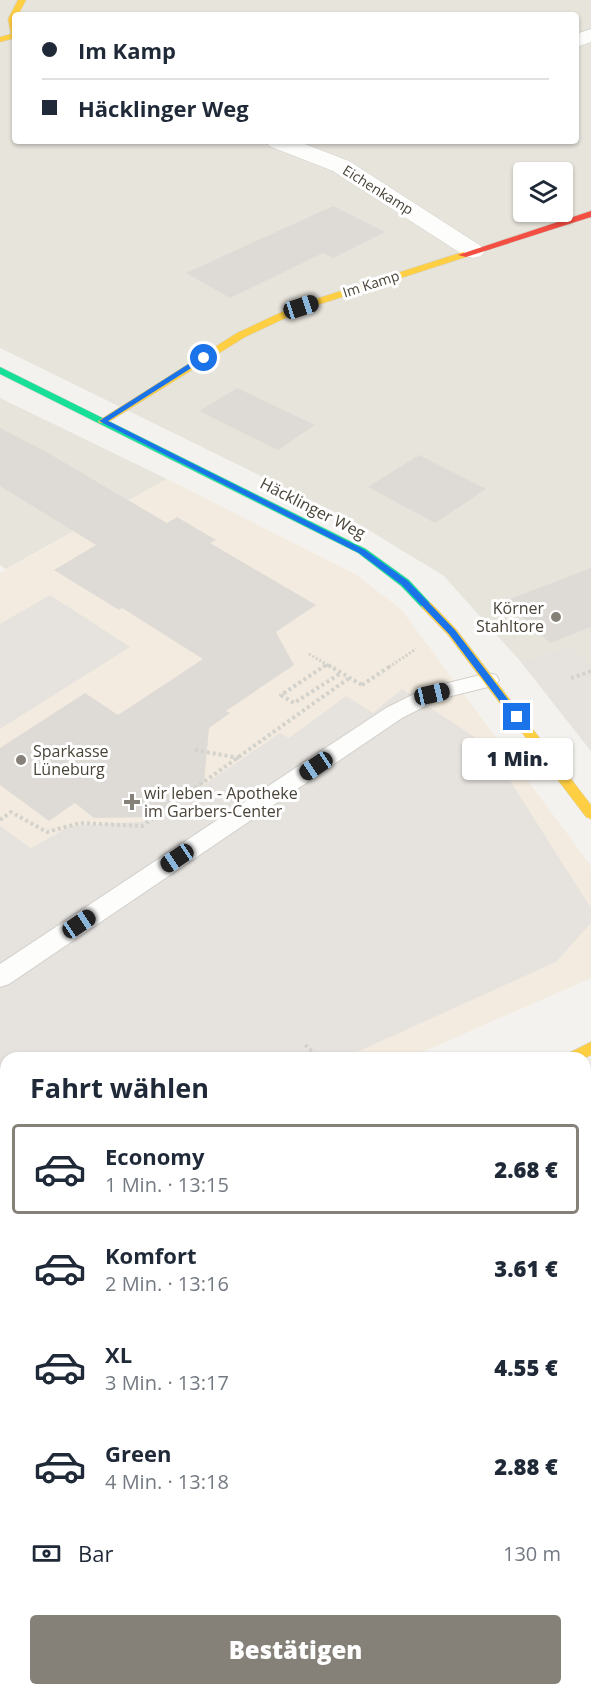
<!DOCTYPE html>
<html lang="de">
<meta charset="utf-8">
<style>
:root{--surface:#fff;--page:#f2f2f3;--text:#1f2937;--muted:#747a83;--line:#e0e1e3;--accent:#868178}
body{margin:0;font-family:"Open Sans",sans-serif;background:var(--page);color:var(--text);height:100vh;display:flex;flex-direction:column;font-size:22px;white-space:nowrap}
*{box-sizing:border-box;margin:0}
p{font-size:20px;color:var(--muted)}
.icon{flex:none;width:33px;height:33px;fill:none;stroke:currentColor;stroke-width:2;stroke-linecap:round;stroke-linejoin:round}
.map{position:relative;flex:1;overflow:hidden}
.side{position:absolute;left:0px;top:1052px;width:591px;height:644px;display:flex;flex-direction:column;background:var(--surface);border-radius:18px 18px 0 0;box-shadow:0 2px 4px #0004}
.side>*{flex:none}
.top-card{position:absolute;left:12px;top:12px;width:567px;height:132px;border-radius:6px;box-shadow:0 2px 4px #0004;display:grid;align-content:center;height:132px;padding:0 30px;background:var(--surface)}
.controls{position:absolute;left:513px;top:162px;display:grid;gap:12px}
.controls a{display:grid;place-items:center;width:60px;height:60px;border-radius:6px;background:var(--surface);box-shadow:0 2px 4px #0004;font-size:30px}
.end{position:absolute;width:27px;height:27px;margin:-14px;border:8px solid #1a73e8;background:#fff;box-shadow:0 0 0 3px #fff}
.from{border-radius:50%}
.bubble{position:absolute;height:42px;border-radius:6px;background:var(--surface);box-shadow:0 2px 4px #0004;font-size:20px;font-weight:800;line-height:42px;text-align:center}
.car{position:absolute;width:18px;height:36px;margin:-18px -9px;border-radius:8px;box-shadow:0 0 4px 2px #0007;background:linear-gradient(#222 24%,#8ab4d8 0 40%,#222 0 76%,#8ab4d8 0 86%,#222 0)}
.top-card b{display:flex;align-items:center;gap:21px;height:57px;font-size:22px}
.top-card b+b{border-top:2px solid var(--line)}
.top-card i{width:15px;height:15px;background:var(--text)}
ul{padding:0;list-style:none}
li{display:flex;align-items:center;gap:18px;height:90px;margin:0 12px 9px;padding:0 18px;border:3px solid transparent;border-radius:6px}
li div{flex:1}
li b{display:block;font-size:22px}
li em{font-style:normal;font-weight:800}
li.selected{border-color:var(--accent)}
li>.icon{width:54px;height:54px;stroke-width:1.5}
h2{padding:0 30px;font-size:27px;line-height:72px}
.pay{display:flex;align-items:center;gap:15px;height:66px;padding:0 30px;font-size:22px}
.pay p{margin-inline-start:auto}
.action{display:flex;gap:12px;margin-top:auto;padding:12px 30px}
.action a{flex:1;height:69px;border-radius:6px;background:var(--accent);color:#fff;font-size:24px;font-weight:800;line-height:69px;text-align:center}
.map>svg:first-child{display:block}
.residential{fill:#e7e4dc;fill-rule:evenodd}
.commercial{fill:#f3ebdf}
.parking{fill:#e6e3df}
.building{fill:#dedbd6}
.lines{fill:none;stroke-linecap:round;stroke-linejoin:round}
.lane-casing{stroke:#d2d0cb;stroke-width:2}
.street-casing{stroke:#d2d0cb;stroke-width:1}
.fast-casing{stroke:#d3cfc5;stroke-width:1}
.slow-casing{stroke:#d3cfc5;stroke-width:1}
.jam-casing{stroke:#d3cfc5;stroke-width:1}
.path-far2{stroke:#d3d2cc;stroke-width:3;stroke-dasharray:2 2;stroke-linecap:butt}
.path-far1{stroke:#d3d2cc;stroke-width:4;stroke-dasharray:3 3;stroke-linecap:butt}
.path{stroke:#d3d2cc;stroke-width:4.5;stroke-dasharray:4 4;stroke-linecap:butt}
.lane{fill:#fdfdfc;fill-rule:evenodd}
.street{fill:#fdfdfc;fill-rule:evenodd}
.fast{fill:#16e098;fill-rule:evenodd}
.slow{fill:#ffcf43;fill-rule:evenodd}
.jam{fill:#f24e42;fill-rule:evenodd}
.route{fill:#1a73e8}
.poi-dot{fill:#868178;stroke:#fff;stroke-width:2}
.labels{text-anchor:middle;stroke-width:6;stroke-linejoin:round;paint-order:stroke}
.far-street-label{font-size:14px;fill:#4b4439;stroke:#fff}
.street-label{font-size:16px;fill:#4b4439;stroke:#fff}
.poi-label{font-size:16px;fill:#4b4439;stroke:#fff;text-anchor:start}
</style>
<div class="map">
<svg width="591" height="1694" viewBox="0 0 591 1694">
<rect width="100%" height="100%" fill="#f4f2ee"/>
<g class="residential">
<path d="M0 0H591V751L521 662 444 576 357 523 0 348ZM15 15H576V141H15ZM524 172H562V212H524Z"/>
<polygon points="0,398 167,479 6,569 0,565"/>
<polygon points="591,1112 591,1694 0,1694 0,1434 6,1430 6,1689 585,1689 585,1115"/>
</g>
<polygon class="commercial" points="167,479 355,574 401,609 591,866 591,978 411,1057 6,1058 6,1289 0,1292 0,573"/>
<g class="parking">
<polygon points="50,595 130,647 0,729 0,624"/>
<polygon points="570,647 591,666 591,751 521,662"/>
<polygon points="402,689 488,746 591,908 591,923 556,962 346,1057 6,1058 6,1160 0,1165 0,826 31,848 70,826 151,821 280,733 289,738 346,696 373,713"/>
</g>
<g class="building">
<polygon points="333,206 385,232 333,258 323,253 230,298 186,273"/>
<polygon points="237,388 315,425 278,450 199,411"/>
<polygon points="0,428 43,450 167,523 177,517 216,540 210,543 316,605 276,632 294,665 226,711 230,713 209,728 204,784 155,817 94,818 75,803 49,821 0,785 0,748 85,693 118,715 203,659 122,608 119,610 54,570 96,545 0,486"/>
<polygon points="419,455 486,489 435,523 368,487"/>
<polygon points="591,568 591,627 550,643 505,601"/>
</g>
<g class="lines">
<defs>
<g id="lane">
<polygon points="488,673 496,675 499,680 496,685 439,699 402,718 9,984 0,987 0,964 386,708 424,689"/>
<polygon points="0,1123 6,1125 6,1150 0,1148"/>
<polygon points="6,1175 6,1200 0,1203 0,1177"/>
</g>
<g id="street">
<polygon points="591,29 591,42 576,47 576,34"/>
<polygon points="266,141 297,141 349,161 481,246 485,251 481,256 473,258 465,256 333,171 269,146"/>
</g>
<g id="fast">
<polygon points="0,367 366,549 409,580 433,606 427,610 423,609 401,586 358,553 0,374"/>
<polygon points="6,1341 6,1356 0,1358 0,1343"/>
</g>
<g id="slow">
<polygon points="18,0 26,0 18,15 15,15 15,38 0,42 0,37 11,34 8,19"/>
<polygon points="463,252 468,255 466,257 305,309 245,337 107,423 99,423 98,421 237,333 297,305"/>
<polygon points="427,602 431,603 456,629 591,805 591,819 586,817 448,635 423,609 421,606"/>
<polygon points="591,1042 591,1055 585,1058 565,1058 567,1054"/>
</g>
<polygon id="jam" points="591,211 591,217 466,257 458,255"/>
</defs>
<use href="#lane" class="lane-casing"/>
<use href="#street" class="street-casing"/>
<use href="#fast" class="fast-casing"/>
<use href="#slow" class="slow-casing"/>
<use href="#jam" class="jam-casing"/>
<g class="path-far2">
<polyline points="309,654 331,667"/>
<polyline points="323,667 326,665"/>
<polyline points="389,667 416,649"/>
</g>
<g class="path-far1">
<polyline points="326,665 281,695 294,703 341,673"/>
<polyline points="328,665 362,685"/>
<polyline points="571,678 591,671"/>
<polyline points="362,685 392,665"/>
<polyline points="195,750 239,758"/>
<polyline points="0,820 11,812 47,832 80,823 142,826 349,678"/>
<polyline points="305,1045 320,1058"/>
<polyline points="585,1104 591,1101"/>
</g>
<polyline class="path" points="0,1419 6,1416"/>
<use href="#lane" class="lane"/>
<use href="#street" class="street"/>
<use href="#fast" class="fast"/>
<use href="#slow" class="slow"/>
<use href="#jam" class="jam"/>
</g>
<polygon class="route" points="201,356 207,358 108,421 365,550 408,581 455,630 520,715 520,720 514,720 449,634 402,585 359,553 99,421"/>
<g class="poi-dot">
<circle cx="556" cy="617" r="6"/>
<circle cx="21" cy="760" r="6"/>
<path d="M129 793h6v6h6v6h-6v6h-6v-6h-6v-6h6z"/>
</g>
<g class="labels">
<g class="far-street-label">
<text transform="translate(378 190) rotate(32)" y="5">Eichenkamp</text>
<text transform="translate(371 284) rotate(-18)" y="5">Im Kamp</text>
</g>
<g class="street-label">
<text transform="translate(313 508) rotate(27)" y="6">Häcklinger Weg</text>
</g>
<g class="poi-label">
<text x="544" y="614" text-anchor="end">Körner<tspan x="544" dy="18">Stahltore</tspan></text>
<text x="33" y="757">Sparkasse<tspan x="33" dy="18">Lüneburg</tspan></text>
<text x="144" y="799">wir leben - Apotheke<tspan x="144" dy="18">im Garbers-Center</tspan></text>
</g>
</g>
</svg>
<div class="controls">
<a><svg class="icon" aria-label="layers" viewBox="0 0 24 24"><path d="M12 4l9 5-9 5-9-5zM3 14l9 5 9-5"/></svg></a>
</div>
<i class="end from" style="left:204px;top:358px"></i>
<i class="end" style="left:517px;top:717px"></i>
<div class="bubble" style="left:462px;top:738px;width:111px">1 Min.</div>
<i class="car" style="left:301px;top:307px;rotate:72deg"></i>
<i class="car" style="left:432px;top:694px;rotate:77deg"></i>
<i class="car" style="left:316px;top:766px;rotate:236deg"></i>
<i class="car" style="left:177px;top:858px;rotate:236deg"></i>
<i class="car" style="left:79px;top:924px;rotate:56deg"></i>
<div class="top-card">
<b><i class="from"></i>Im Kamp</b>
<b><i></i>Häcklinger Weg</b>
</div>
<section class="side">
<h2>Fahrt wählen</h2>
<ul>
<li class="selected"><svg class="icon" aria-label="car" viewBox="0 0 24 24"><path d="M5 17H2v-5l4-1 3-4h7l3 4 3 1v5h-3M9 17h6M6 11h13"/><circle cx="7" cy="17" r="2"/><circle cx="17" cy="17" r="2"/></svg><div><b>Economy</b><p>1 Min. · 13:15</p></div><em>2.68 €</em></li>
<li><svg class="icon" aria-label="car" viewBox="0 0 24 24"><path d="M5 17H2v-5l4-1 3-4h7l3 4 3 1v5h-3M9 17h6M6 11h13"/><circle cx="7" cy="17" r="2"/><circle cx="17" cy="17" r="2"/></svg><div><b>Komfort</b><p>2 Min. · 13:16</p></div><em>3.61 €</em></li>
<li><svg class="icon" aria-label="car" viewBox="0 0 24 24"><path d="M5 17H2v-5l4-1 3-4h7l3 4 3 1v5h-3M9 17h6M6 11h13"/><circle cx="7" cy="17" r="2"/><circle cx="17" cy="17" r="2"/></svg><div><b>XL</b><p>3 Min. · 13:17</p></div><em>4.55 €</em></li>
<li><svg class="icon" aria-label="car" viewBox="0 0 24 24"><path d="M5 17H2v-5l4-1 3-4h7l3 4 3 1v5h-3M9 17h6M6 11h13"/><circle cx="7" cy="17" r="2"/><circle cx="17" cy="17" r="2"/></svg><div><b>Green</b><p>4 Min. · 13:18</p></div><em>2.88 €</em></li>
</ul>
<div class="pay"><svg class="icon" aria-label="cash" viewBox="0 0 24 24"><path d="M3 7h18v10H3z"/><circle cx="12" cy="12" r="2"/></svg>Bar<p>130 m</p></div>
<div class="action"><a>Bestätigen</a></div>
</section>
</div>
